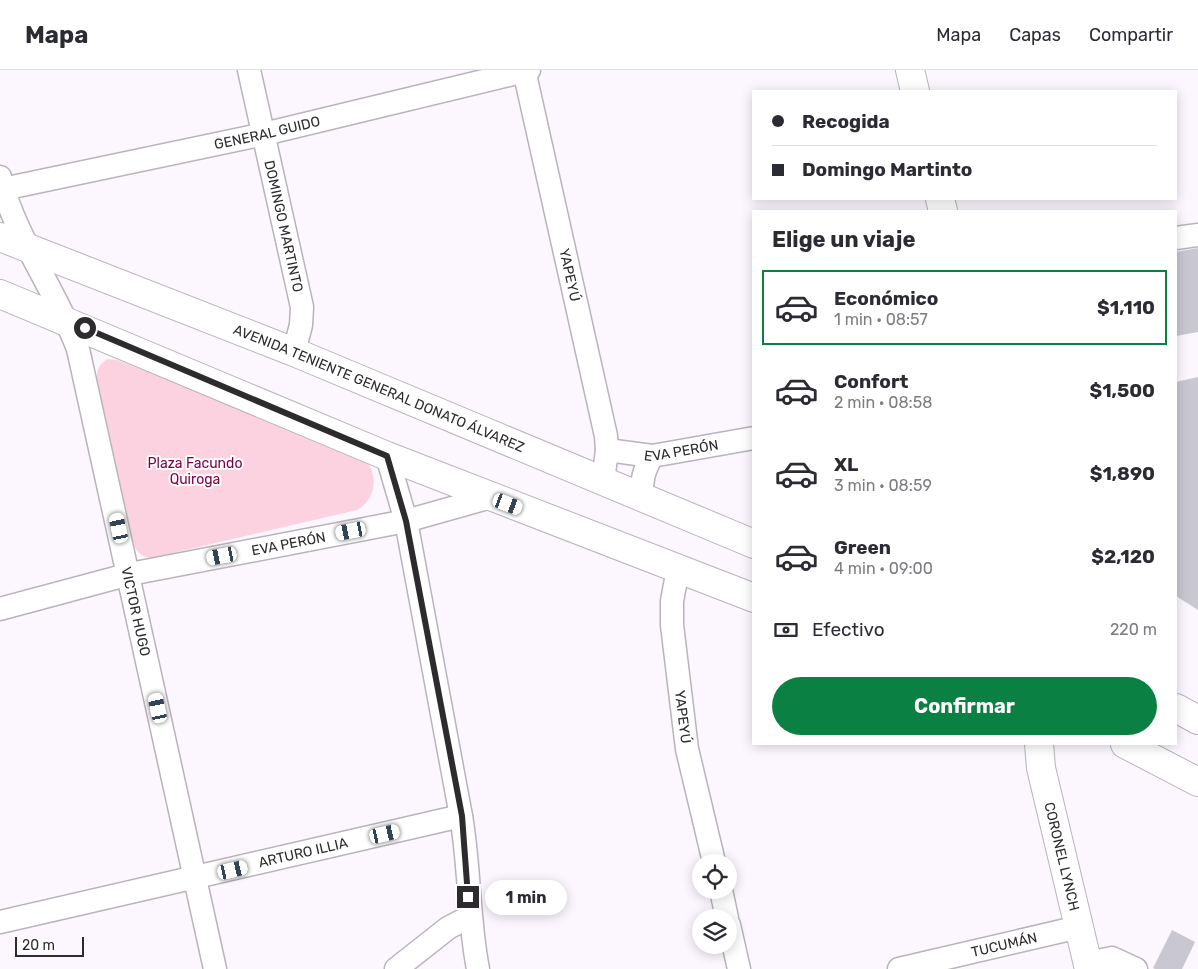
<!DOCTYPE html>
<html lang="es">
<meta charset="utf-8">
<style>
:root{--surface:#fff;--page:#f7f7f7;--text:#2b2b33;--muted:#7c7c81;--line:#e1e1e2;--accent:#0b8043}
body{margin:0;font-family:Rubik,sans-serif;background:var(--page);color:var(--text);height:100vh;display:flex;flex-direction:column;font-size:19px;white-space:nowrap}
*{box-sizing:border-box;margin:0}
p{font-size:16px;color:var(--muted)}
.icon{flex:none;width:28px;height:28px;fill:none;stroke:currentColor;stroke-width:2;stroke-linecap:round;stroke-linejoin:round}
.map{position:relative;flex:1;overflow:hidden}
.panel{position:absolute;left:752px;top:140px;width:425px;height:535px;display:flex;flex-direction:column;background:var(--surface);border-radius:0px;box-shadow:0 2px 12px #0003}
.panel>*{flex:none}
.hud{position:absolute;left:752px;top:20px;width:425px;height:110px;border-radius:0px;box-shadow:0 2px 12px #0003;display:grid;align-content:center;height:110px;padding:0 20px;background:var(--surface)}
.tools{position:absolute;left:692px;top:784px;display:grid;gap:10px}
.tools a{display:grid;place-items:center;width:45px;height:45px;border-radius:50%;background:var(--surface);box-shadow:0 2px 12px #0003;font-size:25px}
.scale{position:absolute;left:15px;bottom:12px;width:69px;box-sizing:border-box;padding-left:5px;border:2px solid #2d2b2e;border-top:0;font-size:14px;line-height:18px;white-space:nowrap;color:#2d2b2e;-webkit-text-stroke:4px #fff;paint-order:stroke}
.end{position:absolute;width:22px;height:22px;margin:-11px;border:6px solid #2d2b2e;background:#fff;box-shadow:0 0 0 2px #fff}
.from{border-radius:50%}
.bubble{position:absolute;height:35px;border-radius:18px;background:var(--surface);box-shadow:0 2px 12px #0003;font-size:16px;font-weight:700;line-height:35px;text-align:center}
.car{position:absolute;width:15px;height:30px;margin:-15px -8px;border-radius:6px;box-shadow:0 0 4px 1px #0007;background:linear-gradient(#fff 24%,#345 0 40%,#fff 0 76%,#345 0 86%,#fff 0)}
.hud b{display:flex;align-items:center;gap:18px;height:48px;font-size:19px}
.hud b+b{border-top:1px solid var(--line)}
.hud i{width:12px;height:12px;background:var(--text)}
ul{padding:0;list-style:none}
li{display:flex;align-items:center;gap:15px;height:75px;margin:0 10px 8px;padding:0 10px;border:2px solid transparent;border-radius:0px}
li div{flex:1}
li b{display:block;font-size:19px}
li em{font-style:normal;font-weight:700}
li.selected{border-color:var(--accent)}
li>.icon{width:45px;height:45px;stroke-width:1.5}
h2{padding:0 20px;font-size:22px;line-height:60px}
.pay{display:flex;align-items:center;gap:12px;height:55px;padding:0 20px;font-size:19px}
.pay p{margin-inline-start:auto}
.action{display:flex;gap:10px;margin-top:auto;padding:10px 20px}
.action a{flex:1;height:58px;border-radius:30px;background:var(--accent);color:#fff;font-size:20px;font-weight:700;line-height:58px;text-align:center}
header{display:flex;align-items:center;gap:30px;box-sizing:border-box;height:70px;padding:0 25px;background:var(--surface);border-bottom:1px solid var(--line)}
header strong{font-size:24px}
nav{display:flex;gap:28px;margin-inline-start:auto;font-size:18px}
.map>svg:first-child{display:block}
.green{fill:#fcd2e0}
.building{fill:#c9c7d1}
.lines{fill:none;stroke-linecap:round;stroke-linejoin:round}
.minor-casing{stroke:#b9b3bb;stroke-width:25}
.major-casing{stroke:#b9b3bb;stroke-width:30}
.minor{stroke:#fff;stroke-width:22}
.major{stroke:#fff;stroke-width:28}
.route{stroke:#2d2b2e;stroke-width:6}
.labels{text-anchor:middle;stroke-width:4;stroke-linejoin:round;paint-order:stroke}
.street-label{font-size:14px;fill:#2d2b2e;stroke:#fff}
.park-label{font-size:14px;fill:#7a0143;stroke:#fff}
</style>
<header>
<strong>Mapa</strong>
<nav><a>Mapa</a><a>Capas</a><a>Compartir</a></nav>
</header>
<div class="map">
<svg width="1198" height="899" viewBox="0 0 1198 899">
<rect width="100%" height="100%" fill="#fcf6fe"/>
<path class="green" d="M108 289 117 290 361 385C379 401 378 428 357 440L156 487C145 489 138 485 134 475L97 308C97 298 99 294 108 289Z"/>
<g class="building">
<polygon points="1198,178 1198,262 1176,266 1176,182"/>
<polygon points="1198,307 1198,540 1176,526 1176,312"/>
<polygon points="1172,860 1195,872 1182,899 1155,899 1153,898"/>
</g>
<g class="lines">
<defs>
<g id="minor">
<path id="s1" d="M249 0 302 237 301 255 294 282"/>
<path id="s2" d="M524 0 606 366 607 380 603 411"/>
<path id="s3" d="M0 107C16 170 56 220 78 279L215 899"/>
<path id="s4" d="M3 119 264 64 529 0"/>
<polyline points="1176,168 1198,165"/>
<path id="s5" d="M607 380 652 386 754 368"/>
<path d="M387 386 406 451 461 746C470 797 468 848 478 899"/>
<path d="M642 426C641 411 644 400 652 386"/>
<path id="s6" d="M678 499 672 531V555L687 679 714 792"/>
<path id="s7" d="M0 539 130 504 406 451 491 427"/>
<polyline points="721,820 727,848"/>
<path id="s8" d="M0 852 461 746"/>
<polyline points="729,855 739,899"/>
<polyline points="1088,893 1112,888 1136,899"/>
<polyline points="396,899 448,858 469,847"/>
<path id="s9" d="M899 899 1079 857"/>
</g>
<g id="major">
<polyline points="910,0 915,21"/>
<polyline points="940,129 943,141"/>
<path id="s10" d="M0 167 294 282 754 474"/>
<polyline points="0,224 387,386 754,528"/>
<polyline points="1176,638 1198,650"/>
<path id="s11" d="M1039 674 1041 698 1089 899"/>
<polyline points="1125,674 1198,712"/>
</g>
</defs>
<use href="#minor" class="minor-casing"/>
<use href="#major" class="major-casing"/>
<use href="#minor" class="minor"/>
<use href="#major" class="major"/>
</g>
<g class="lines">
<polyline class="route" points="85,258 387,386 406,451 462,746 468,827"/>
</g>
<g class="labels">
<g class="street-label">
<text dy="5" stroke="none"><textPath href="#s4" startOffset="270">GENERAL GUIDO</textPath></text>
<text dy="5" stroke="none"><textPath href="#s1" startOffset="160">DOMINGO MARTINTO</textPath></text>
<text dy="5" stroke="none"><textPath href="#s2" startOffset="210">YAPEYÚ</textPath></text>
<text dy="5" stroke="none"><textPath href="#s10" startOffset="408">AVENIDA TENIENTE GENERAL DONATO ÁLVAREZ</textPath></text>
<text dy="5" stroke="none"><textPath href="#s5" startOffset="75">EVA PERÓN</textPath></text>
<text dy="5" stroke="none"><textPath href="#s7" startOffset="296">EVA PERÓN</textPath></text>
<text dy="5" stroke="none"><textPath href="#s3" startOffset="458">VICTOR HUGO</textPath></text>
<text dy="5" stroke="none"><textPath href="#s6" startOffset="149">YAPEYÚ</textPath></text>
<text dy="5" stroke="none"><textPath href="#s8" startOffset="311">ARTURO ILLIA</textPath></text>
<text dy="5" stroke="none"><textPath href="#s11" startOffset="115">CORONEL LYNCH</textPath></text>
<text dy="5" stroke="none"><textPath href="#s9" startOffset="108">TUCUMÁN</textPath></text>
</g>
<g class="park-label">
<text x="195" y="398">Plaza Facundo<tspan x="195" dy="16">Quiroga</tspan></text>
</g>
</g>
</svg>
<div class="tools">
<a><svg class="icon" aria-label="locate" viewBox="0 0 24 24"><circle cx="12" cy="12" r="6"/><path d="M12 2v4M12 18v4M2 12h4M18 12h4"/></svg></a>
<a><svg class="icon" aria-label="layers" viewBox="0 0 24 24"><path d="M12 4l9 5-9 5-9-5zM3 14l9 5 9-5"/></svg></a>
</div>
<div class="scale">20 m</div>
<i class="end from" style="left:85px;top:258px"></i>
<i class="end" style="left:468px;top:827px"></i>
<div class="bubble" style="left:485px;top:810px;width:82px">1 min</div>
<i class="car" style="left:508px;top:434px;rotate:111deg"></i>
<i class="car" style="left:119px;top:458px;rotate:348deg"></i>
<i class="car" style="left:351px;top:461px;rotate:259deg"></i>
<i class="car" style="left:222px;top:486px;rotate:259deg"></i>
<i class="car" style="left:158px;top:638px;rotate:348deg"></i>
<i class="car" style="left:385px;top:764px;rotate:77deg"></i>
<i class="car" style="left:233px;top:800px;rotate:77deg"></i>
<div class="hud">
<b><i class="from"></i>Recogida</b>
<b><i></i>Domingo Martinto</b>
</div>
<section class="panel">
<h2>Elige un viaje</h2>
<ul>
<li class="selected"><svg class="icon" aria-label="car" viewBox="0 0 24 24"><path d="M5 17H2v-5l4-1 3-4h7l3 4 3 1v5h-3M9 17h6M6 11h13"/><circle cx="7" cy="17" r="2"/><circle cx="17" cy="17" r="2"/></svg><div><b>Económico</b><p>1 min · 08:57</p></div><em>$1,110</em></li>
<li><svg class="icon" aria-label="car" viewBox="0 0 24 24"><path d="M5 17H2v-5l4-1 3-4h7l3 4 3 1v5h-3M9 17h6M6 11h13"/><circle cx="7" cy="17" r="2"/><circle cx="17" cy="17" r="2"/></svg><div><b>Confort</b><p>2 min · 08:58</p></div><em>$1,500</em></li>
<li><svg class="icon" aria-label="car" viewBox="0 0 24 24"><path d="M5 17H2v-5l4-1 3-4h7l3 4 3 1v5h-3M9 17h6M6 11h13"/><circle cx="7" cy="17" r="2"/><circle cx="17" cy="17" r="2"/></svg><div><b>XL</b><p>3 min · 08:59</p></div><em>$1,890</em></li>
<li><svg class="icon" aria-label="car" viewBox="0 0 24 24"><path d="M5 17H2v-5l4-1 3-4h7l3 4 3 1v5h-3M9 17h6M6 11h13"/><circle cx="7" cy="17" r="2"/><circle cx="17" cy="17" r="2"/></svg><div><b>Green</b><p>4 min · 09:00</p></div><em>$2,120</em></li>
</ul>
<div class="pay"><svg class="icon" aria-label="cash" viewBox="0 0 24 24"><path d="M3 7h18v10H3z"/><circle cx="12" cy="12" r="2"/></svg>Efectivo<p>220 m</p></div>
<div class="action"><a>Confirmar</a></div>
</section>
</div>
